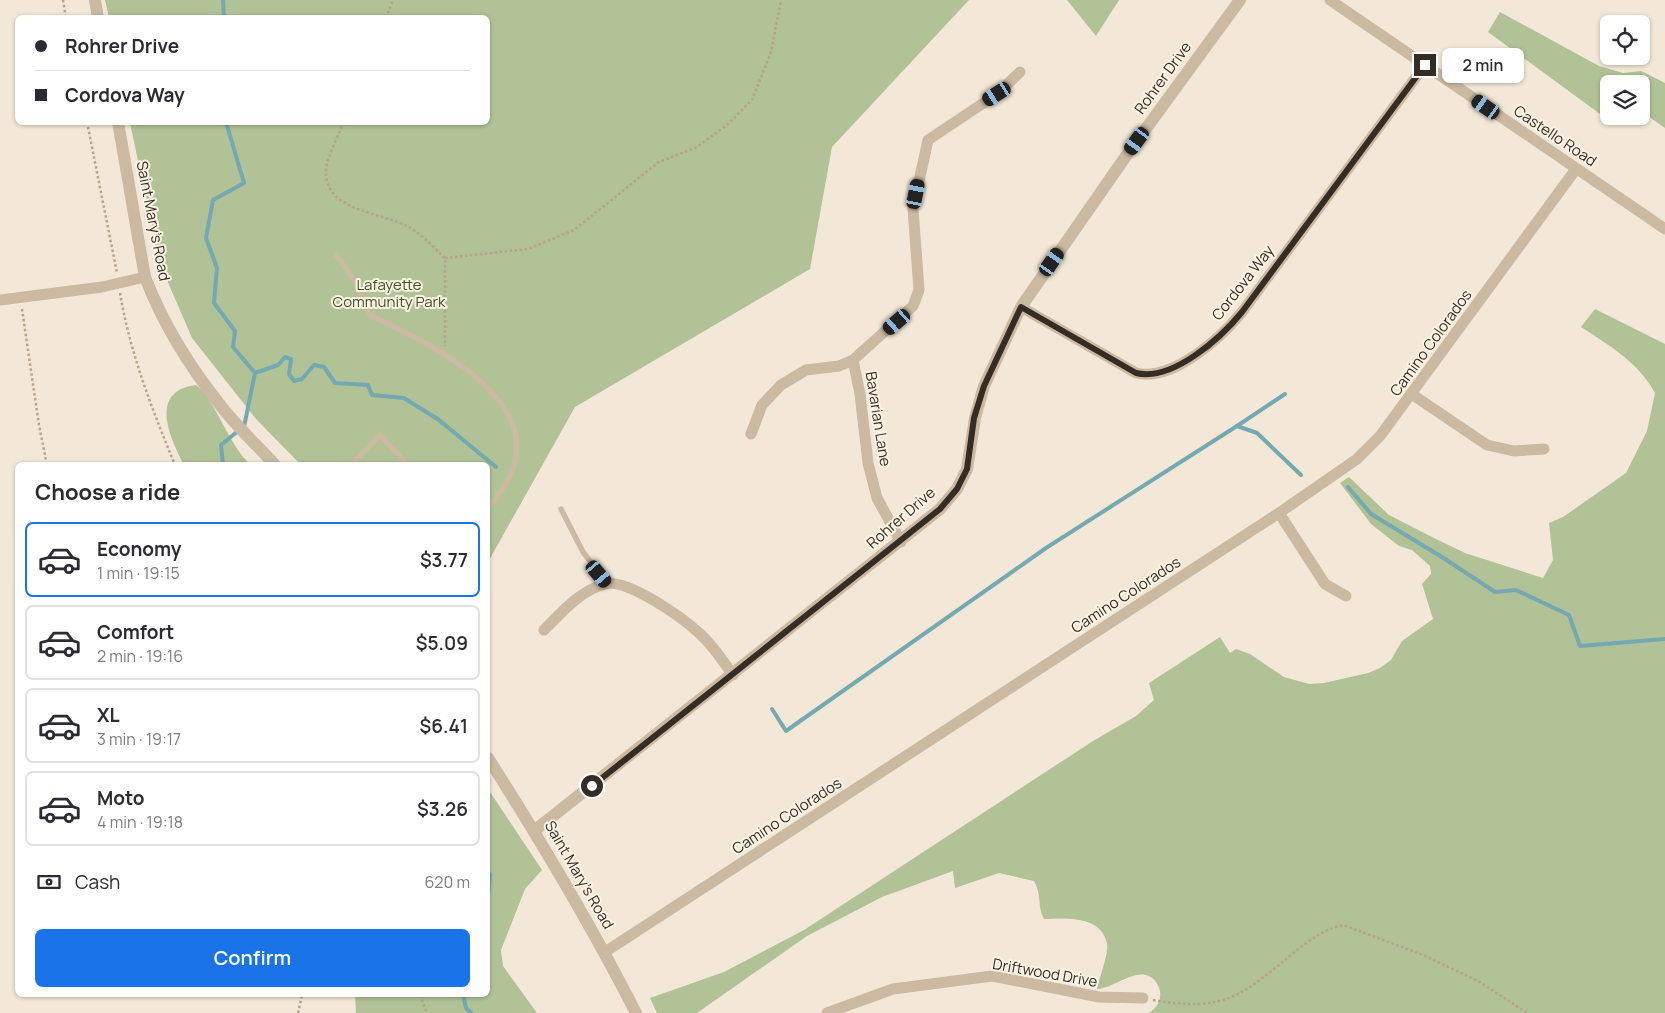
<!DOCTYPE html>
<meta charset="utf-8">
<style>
:root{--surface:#fff;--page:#f2f2f3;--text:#2b2b33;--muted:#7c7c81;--line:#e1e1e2;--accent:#1a73e8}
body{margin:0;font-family:Manrope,sans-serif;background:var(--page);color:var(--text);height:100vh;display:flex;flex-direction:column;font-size:19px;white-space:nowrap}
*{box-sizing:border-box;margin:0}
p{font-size:16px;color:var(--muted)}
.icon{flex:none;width:28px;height:28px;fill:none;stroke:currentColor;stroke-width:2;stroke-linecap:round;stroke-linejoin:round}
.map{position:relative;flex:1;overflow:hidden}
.sheet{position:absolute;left:15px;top:462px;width:475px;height:535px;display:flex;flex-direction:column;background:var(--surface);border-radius:8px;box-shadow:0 1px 4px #0004}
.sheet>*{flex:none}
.top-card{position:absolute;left:15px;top:15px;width:475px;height:110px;border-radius:8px;box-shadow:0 1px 4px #0004;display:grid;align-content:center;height:110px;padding:0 20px;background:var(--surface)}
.buttons{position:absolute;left:1600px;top:15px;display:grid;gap:10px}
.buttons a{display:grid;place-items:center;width:50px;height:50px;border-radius:8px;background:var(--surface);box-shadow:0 1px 4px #0004;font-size:25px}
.end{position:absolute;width:22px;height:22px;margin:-11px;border:6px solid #352c25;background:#fff;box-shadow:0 0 0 2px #fff}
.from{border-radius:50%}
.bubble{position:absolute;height:35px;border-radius:8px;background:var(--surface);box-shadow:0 1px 4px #0004;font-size:16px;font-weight:600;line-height:35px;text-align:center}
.car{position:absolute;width:15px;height:30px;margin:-15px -8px;border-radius:6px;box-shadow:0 0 4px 1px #0007;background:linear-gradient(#222 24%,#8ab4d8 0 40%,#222 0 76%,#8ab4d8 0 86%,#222 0)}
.top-card b{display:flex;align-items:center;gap:18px;height:48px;font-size:19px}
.top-card b+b{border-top:1px solid var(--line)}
.top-card i{width:12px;height:12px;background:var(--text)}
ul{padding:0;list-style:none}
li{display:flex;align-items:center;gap:15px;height:75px;margin:0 10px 8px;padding:0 10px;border:2px solid var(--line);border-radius:8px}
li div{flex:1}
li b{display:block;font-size:19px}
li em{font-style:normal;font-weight:600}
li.selected{border-color:var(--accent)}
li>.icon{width:45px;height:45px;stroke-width:1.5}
h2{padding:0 20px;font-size:22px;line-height:60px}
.pay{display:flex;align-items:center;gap:12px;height:55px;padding:0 20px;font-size:19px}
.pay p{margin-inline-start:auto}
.primary-button{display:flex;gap:10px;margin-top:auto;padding:10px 20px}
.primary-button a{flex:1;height:58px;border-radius:8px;background:var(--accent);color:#fff;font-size:20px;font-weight:600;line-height:58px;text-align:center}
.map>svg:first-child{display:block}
.green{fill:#b0c296}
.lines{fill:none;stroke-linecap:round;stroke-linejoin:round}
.stream{stroke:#74a9b1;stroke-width:4}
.path{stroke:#b7a38c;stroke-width:2.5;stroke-dasharray:2.5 2.5;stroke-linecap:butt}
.service{stroke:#cbb9a2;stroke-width:5.5}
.minor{stroke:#cbb9a2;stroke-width:11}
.tertiary{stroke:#cbb9a2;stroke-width:12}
.route{stroke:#352c25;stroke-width:6}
.labels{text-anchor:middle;stroke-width:4;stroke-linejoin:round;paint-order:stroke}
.street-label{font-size:15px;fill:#352c25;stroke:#faf2e3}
.park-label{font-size:15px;fill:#405527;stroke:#faf2e3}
</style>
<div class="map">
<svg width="1665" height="1013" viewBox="0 0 1665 1013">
<rect width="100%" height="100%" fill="#f3e8d7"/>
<g class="green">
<polygon points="105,0 969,0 832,147 810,269 575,407 488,562 488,465 301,465 256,419 192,338 160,264 130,123 488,122 488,18 109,18"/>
<polygon points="1067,0 1119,0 1096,36"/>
<polygon points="1500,12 1599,66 1623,73 1641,71 1665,83 1665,128 1641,111 1641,84 1609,84 1609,116 1622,116 1615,125 1488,32"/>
<path d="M1595 309 1665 344V1013H1149C1154 1010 1160 1003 1160 997 1161 992 1159 986 1156 982 1141 962 1115 989 1097 989 1099 979 1109 953 1107 944 1102 915 1065 918 1044 919 1037 907 1042 894 1034 881L999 873 955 888 953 871 882 897 807 936 697 1013H657L650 998 724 972 804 930 1093 741 1136 716 1154 700 1149 683 1220 637 1230 653 1236 649 1250 654 1284 677 1309 684 1324 683 1368 673 1380 668 1391 660 1402 641 1433 619 1422 584 1431 574 1430 566 1412 550 1399 546 1371 524 1340 483 1349 477 1389 515 1434 538 1465 553 1543 578 1553 560 1549 523 1563 517 1626 473 1647 431 1655 393C1638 362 1610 346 1581 327Z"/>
<path d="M196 385C216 400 228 445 251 465H184C170 438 148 391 196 385Z"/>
<polygon points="488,789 542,870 525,889 501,950 503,966 537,1013 356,1013 355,995 488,995"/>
</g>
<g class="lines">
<g class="stream">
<polyline points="223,0 224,18"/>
<polyline points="226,122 244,183 213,200 206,238 217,268 214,303 235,331 233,347 255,373 244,427"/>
<polyline points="255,373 278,365 285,357 291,359 289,374 294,381 302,379 314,365 324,367 335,383 368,385 372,395 404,398 439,420 496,467"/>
<polyline points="1237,426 1285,394"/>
<polyline points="223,465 221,445 238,431"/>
<polyline points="1348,487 1371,514 1442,557 1495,592 1516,590 1569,615 1580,646 1665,639"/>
<polyline points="772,709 786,731 1046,548 1237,426 1257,433 1301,475"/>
<polyline points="488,872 490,875 488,898"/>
<polyline points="463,995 466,1008 471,1013"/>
</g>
<g class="path">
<polyline points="63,0 66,18"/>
<polyline points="386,18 393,0"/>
<polyline points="87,122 117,273"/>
<path d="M344 122C339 134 327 157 326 169 323 211 380 212 407 226 421 233 433 247 445 258V346"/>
<polyline points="445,258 528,249 574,230 659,162 697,147 727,125 752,100 771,52 781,0"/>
<path d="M120 293C130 353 152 409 175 465"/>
<polyline points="22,309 39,425 47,465"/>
<polyline points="420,995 427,1013"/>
<path d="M1153 1000C1227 1013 1243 994 1296 951 1311 939 1325 929 1343 925L1423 955 1478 981 1527 1013"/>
<polyline points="298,1013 302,995"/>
</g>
<g class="service">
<path d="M336 255 355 281 370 315C443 350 575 414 488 507"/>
<polyline points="351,465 380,435 408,465"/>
<polyline points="561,509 583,552 607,583"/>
</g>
<g class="minor">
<polyline points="1330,0 1665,229"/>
<polyline points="0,300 102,287 145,277"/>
<path d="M1021 307 1136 373C1172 382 1221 338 1242 312L1425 65"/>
<polyline points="1413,395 1487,445 1514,451 1544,449"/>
<polyline points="751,434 762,405 781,385 806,370 839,366 853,360"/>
<polyline points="1279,513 1325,584 1346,596"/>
<polyline points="901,542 877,498 868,463 860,394 853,360 913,306 919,290 913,209 928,140 997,94 1020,72"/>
<path d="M544 630C562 612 581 590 605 584 627 578 683 618 699 633 712 644 723 661 733 675"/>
<polyline points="605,952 1279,513 1357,459 1380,436 1576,169"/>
<polyline points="827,1013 893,989 992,976 1099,997 1143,998"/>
</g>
<g class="tertiary">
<polyline points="95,0 98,18"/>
<path d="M118 122 145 277C163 324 189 366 221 406 237 427 257 445 275 465"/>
<path d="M488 758C541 841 591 925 636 1013"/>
<polyline points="534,831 940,509 957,489 967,469 975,418 984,386 1021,307 1126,156 1240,0"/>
</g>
</g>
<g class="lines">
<path class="route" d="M592 786 940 509 957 489 967 469 974 418 984 386 1021 307 1136 373C1172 382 1221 338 1242 312L1425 65"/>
</g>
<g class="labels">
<g class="street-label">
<text transform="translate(1163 78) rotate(-54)" y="5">Rohrer Drive</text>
<text transform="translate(1555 136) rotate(34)" y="5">Castello Road</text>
<text transform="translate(153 221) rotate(79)" y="5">Saint Mary's Road</text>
<text transform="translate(1243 283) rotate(-52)" y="5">Cordova Way</text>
<text transform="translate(1431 343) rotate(-54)" y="5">Camino Colorados</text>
<text transform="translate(878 419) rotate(81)" y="5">Bavarian Lane</text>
<text transform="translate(901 518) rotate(-41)" y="5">Rohrer Drive</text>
<text transform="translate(1126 595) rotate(-33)" y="5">Camino Colorados</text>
<text transform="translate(787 816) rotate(-33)" y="5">Camino Colorados</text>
<text transform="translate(579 875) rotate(60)" y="5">Saint Mary's Road</text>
<text transform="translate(1045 973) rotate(10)" y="5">Driftwood Drive</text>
</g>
<g class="park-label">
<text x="389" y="290">Lafayette<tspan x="389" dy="17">Community Park</tspan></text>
</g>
</g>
</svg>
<div class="buttons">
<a><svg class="icon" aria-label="locate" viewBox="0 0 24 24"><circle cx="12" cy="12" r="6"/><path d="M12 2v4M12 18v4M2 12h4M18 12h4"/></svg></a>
<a><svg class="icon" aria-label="layers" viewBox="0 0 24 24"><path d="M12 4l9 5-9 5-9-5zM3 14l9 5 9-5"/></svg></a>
</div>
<i class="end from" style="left:592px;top:786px"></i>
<i class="end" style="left:1425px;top:65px"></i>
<div class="bubble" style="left:1442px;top:48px;width:82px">2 min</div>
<i class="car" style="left:997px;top:94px;rotate:238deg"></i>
<i class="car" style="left:1486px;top:107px;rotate:305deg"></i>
<i class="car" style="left:1137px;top:141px;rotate:216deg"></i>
<i class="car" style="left:916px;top:194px;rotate:11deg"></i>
<i class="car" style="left:1052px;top:262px;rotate:35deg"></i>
<i class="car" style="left:897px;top:322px;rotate:229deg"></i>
<i class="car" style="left:599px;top:574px;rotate:140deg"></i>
<div class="top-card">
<b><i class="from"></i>Rohrer Drive</b>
<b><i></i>Cordova Way</b>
</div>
<section class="sheet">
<h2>Choose a ride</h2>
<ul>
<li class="selected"><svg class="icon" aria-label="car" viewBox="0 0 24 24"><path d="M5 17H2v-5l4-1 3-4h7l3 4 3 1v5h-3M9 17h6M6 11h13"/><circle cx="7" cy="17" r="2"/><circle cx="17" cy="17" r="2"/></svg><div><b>Economy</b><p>1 min · 19:15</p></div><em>$3.77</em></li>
<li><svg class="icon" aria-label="car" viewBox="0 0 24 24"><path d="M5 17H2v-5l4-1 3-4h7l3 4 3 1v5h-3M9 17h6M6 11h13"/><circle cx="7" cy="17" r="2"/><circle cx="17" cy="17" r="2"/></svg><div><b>Comfort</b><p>2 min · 19:16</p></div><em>$5.09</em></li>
<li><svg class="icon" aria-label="car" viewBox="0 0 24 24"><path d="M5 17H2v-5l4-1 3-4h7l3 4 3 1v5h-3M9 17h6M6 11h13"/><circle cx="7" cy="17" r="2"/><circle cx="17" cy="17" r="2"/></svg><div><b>XL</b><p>3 min · 19:17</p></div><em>$6.41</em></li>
<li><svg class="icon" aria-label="car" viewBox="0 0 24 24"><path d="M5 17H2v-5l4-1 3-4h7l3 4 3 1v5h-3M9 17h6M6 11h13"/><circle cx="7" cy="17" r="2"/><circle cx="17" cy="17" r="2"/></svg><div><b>Moto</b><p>4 min · 19:18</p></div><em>$3.26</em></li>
</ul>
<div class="pay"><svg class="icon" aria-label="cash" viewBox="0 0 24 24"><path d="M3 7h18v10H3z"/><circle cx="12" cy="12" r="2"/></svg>Cash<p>620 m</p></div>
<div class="primary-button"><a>Confirm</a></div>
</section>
</div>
